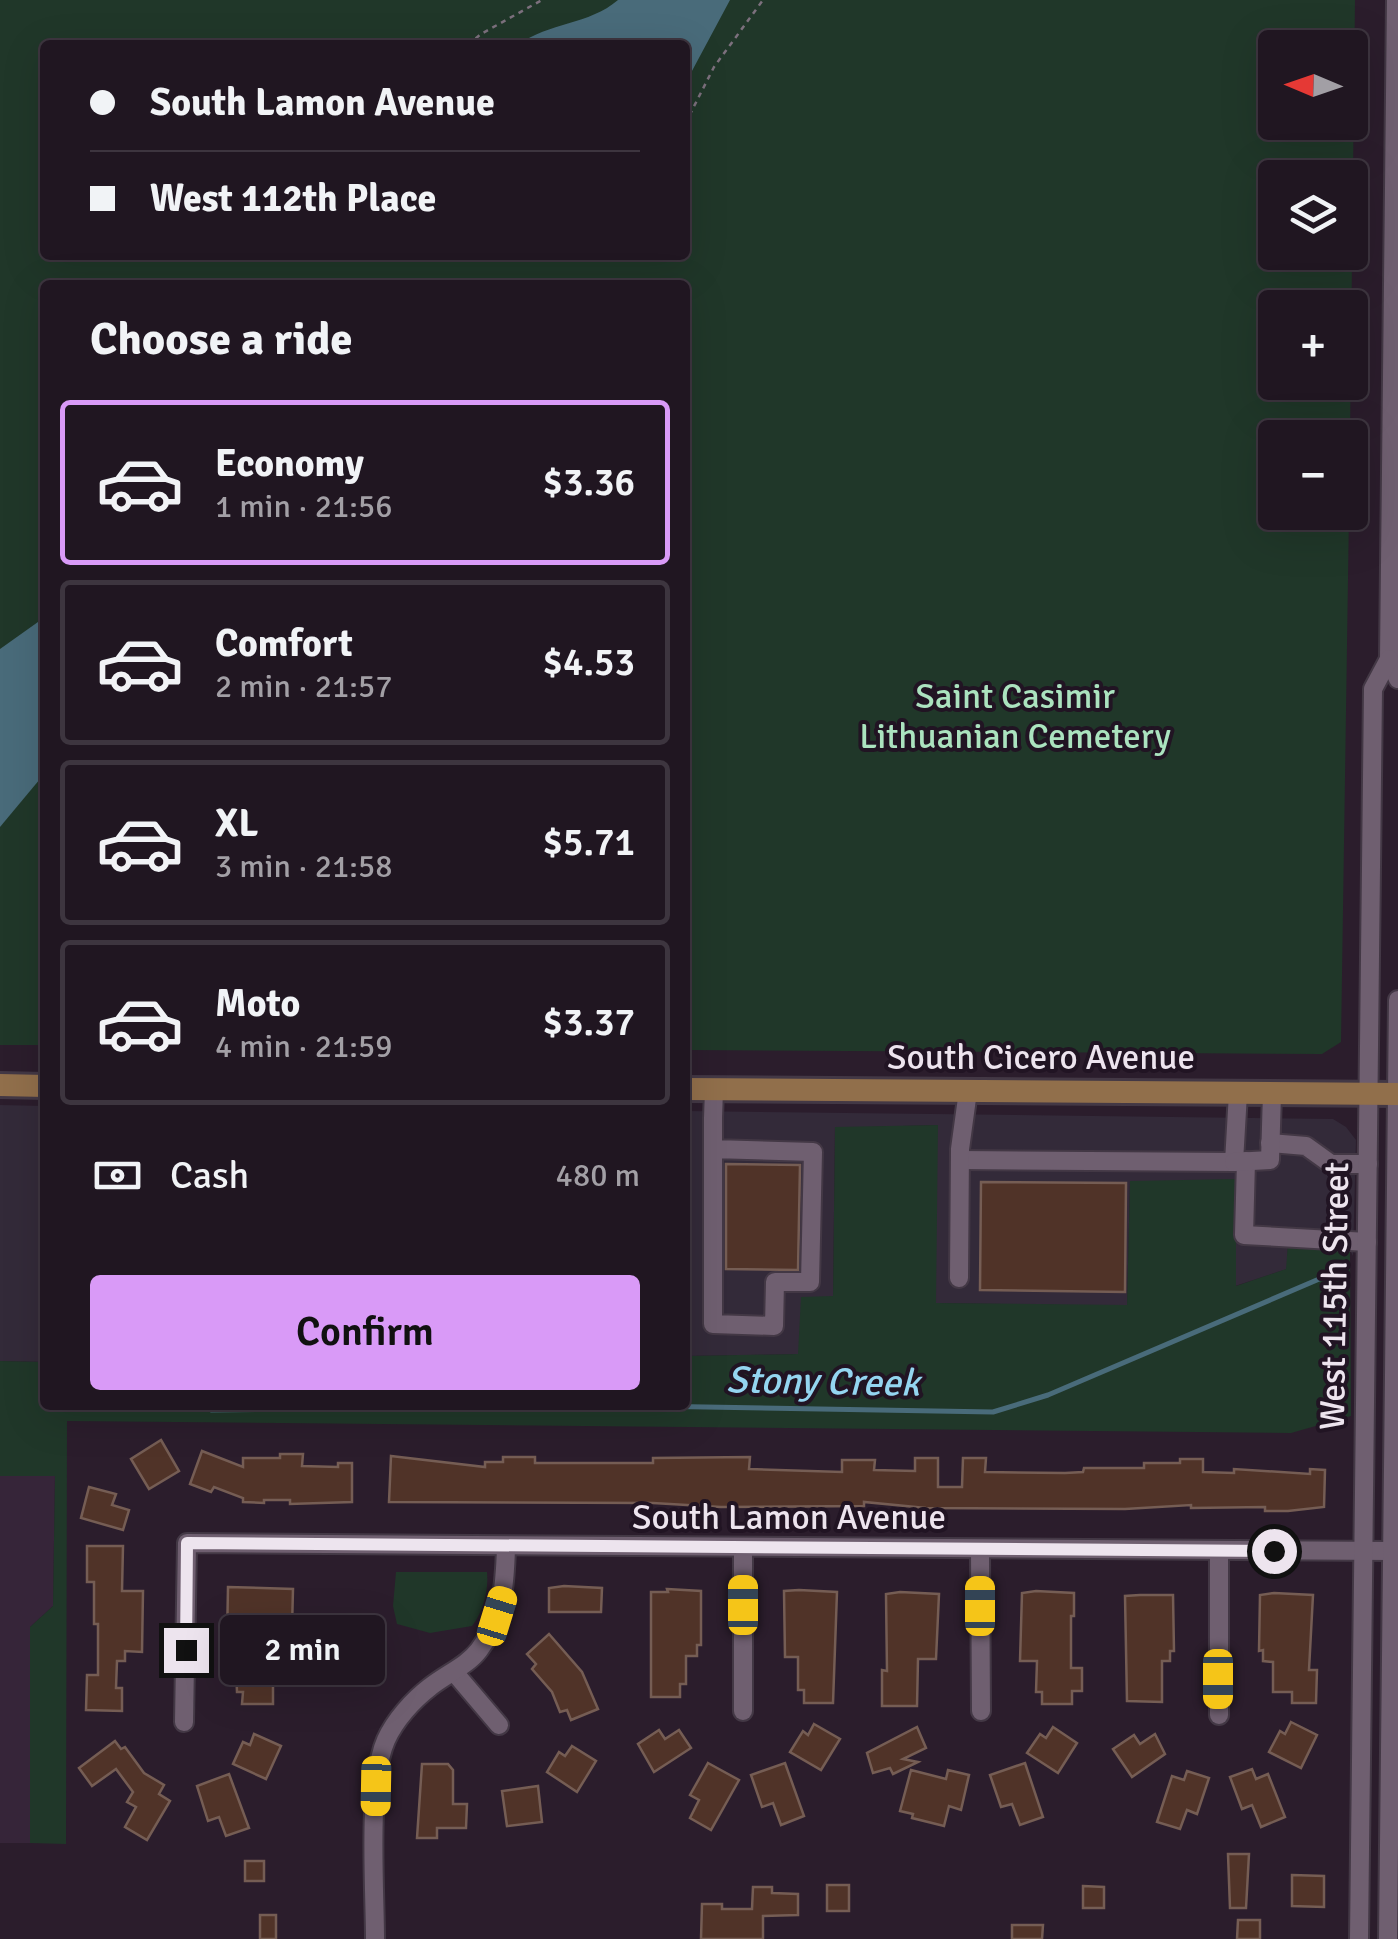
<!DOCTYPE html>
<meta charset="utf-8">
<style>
:root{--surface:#201621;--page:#281f2a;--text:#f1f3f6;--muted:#a29fa5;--line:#3d353f;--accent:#d99af7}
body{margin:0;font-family:Signika,sans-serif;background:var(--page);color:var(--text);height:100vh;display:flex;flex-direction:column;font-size:38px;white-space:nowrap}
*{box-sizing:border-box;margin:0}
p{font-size:32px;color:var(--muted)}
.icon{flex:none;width:55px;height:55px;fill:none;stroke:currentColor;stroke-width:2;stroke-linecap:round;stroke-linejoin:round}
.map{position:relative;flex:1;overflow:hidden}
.side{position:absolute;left:40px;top:280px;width:650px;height:1130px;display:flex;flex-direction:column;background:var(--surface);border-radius:10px;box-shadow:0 10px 40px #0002,0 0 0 2px var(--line)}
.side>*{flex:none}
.hud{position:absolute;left:40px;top:40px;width:650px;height:220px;border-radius:10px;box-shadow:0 10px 40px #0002,0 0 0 2px var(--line);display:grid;align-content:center;height:220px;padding:0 50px;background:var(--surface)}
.needle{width:65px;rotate:272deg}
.tools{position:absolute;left:1258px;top:30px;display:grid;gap:20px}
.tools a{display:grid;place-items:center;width:110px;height:110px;border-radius:10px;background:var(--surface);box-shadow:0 10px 40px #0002,0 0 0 2px var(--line);font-size:50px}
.end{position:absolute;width:45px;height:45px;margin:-22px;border:12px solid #ede4ee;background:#111;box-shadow:0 0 0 5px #111}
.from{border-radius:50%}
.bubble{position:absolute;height:70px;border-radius:10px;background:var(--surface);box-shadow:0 10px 40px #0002,0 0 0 2px var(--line);font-size:32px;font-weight:600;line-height:70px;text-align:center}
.car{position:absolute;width:30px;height:60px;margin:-30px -15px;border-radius:12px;box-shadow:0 0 8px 2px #0007;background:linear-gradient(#f5c518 24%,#345 0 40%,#f5c518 0 76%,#345 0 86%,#f5c518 0)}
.hud b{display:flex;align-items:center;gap:35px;height:95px;font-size:38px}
.hud b+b{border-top:2px solid var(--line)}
.hud i{width:25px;height:25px;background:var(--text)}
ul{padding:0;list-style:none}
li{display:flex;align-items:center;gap:30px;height:165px;margin:0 20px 15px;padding:0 30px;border:5px solid var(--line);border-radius:10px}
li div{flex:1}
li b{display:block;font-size:38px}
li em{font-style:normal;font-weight:600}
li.on{border-color:var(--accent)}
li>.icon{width:90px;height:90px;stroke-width:1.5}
h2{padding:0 50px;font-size:45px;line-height:120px}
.pay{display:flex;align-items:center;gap:25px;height:110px;padding:0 50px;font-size:38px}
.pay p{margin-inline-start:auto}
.primary-button{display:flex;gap:20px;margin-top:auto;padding:20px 50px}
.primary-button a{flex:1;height:115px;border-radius:10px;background:var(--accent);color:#111;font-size:40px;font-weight:600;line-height:115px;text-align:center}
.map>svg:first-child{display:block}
.commercial{fill:#332a39}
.built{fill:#362539}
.green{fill:#203729;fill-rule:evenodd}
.water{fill:#496b7a}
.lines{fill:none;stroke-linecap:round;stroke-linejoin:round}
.stream{stroke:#496b7a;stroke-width:5}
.building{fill:#503328;stroke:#755d54;stroke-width:2.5}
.minor-casing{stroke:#433845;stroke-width:22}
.major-casing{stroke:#433845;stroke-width:28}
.path{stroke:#7c707d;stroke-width:2.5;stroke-dasharray:5 5;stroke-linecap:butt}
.minor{stroke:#6f5f70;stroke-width:18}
.major{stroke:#916f4b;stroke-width:22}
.route{stroke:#ede4ee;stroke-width:12}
.labels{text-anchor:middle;stroke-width:8;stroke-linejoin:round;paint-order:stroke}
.park-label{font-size:35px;fill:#abe3bf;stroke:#211423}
.street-label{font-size:35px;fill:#ede4ee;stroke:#211423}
.water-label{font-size:38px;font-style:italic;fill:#94d5f0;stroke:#211423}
</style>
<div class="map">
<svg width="1398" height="1939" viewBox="0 0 1398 1939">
<rect width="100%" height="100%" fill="#2b1d2c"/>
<g class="commercial">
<polygon points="0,1105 45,1106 45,1362 0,1361"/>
<polygon points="685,1111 1333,1119 1346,1127 1356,1140 1353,1256 1350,1250 1288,1244 1287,1269 1235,1286 1130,1181 1127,1306 935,1303 937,1125 835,1128 833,1296 799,1354 687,1356"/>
</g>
<polygon class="built" points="55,1475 53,1606 30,1627 30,1843 0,1843 0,1476"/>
<g class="green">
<path d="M0 0H1355L1350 437 1275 438V512L1349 513 1341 1042 1322 1054 685 1050V285H45V1045H0ZM45 45H685V255H45ZM1275 48H1350V122H1275ZM1275 178H1350V252H1275ZM1275 308H1350V382H1275Z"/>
<polygon points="938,1125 936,1303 1127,1305 1130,1181 1236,1179 1236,1286 1286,1269 1288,1243 1350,1250 1351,1416 1291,1433 67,1421 66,1844 30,1843 30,1627 53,1606 55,1476 0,1476 0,1361 45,1362 45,1405 685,1405 685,1328 688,1356 798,1354 801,1297 833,1296 835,1127"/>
<path d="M396 1572H487C489 1590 483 1612 472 1626L430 1633 397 1624 393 1606Z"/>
</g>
<g class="water">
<path d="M618 0H730L685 84V45H518C549 22 589 25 618 0Z"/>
<polygon points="45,617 45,773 0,827 0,649"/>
</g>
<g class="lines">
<polyline class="stream" points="211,1410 589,1405 993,1412 1048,1395 1345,1268"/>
</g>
<g class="building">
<polygon points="726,1164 800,1165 798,1270 726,1269"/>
<polygon points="981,1182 1126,1183 1125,1292 980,1290"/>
<polygon points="161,1440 179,1471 149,1489 131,1459"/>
<polygon points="202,1451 243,1467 243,1458 280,1458 280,1454 303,1454 302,1466 338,1467 338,1463 352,1463 352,1502 290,1504 290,1500 264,1500 264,1503 243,1502 243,1498 214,1487 211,1492 190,1484"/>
<polygon points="391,1456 485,1467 485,1462 503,1462 503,1457 535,1457 535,1463 653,1463 653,1458 750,1457 749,1469 842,1472 842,1460 875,1460 874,1470 915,1471 915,1458 938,1458 938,1487 962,1487 963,1458 986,1458 985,1472 1065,1473 1083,1472 1084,1468 1144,1468 1144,1463 1180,1463 1180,1459 1203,1459 1203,1472 1234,1473 1234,1469 1310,1474 1310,1469 1325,1470 1324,1507 1288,1511 1265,1511 1265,1507 1191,1508 1191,1505 1125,1509 926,1508 864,1502 864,1506 721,1507 653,1503 389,1502"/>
<polygon points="89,1487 116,1494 112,1505 129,1510 123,1530 81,1518"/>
<polygon points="87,1546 123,1546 122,1591 143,1591 142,1652 125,1651 125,1661 117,1661 116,1688 122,1688 122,1711 86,1710 87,1675 98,1675 98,1624 94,1624 94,1582 87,1582"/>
<polygon points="564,1586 602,1588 601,1612 549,1612 549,1588"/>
<polygon points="228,1587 293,1589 292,1628 278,1628 278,1623 251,1623 251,1640 227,1640"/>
<polygon points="667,1589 701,1591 701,1645 697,1645 697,1656 686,1656 686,1684 680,1684 680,1697 651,1697 651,1592 668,1592"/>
<polygon points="799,1590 837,1592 833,1703 804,1703 804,1690 798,1690 798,1657 785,1657 784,1591"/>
<polygon points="1036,1591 1074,1593 1074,1616 1071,1616 1071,1668 1082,1668 1082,1691 1072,1691 1072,1704 1042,1704 1042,1692 1036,1692 1037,1661 1020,1661 1022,1593"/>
<polygon points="900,1592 939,1594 936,1659 918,1659 917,1706 882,1706 882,1670 887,1671 886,1594"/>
<polygon points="1274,1593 1313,1595 1309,1670 1317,1670 1316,1703 1292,1703 1292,1692 1273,1692 1273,1662 1263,1661 1263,1650 1259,1651 1260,1595"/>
<polygon points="1140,1595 1173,1595 1174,1651 1170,1651 1170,1661 1162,1661 1162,1702 1127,1701 1125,1596"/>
<polygon points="549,1634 582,1672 598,1709 571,1720 567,1710 560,1712 552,1692 532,1669 536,1664 527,1654"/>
<polygon points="236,1668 273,1668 273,1704 242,1704 243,1692 237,1692"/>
<polygon points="1291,1722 1317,1735 1301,1768 1269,1752 1280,1731 1285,1734"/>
<polygon points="814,1724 840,1739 821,1770 790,1752 803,1731 808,1735"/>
<polygon points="917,1727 926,1748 903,1759 918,1762 893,1774 890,1768 873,1773 867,1753"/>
<polygon points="1053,1727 1077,1743 1058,1773 1027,1753 1040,1734 1046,1738"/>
<polygon points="659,1730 665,1739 679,1730 691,1748 654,1772 638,1744"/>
<polygon points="254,1734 281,1746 266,1779 233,1764 243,1742 250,1745"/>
<polygon points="1155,1734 1165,1754 1132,1777 1113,1749 1134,1735 1140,1744"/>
<polygon points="115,1741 121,1749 125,1747 144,1773 164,1785 159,1794 170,1801 147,1840 125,1827 136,1807 127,1802 133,1792 116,1769 92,1786 79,1768"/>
<polygon points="572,1746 596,1761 577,1792 547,1772 559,1752 565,1756"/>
<polygon points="708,1763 739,1780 711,1830 690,1818 699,1800 690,1795"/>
<polygon points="785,1763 804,1816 781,1825 773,1803 762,1807 751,1775"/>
<polygon points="1025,1763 1043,1817 1020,1825 1012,1804 1001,1807 990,1775"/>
<polygon points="422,1764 448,1764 453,1770 453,1804 467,1804 466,1828 437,1828 437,1838 417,1838"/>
<polygon points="1252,1769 1256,1779 1268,1774 1285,1817 1261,1827 1252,1805 1242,1809 1230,1777"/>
<polygon points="911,1770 946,1779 948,1770 969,1775 961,1810 949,1806 944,1826 912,1818 913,1814 900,1811"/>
<polygon points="1187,1771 1209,1778 1197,1814 1187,1810 1180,1829 1157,1822 1172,1776 1184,1780"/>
<polygon points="229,1774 249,1828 226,1836 219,1817 208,1821 197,1786"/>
<polygon points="538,1786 542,1822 507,1826 502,1791"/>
<polygon points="1228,1854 1249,1854 1246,1908 1230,1908"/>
<rect x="245" y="1861" width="19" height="20"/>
<polygon points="1292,1875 1324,1876 1324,1907 1292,1906"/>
<rect x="827" y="1885" width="22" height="26"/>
<polygon points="1083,1886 1104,1887 1104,1908 1083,1908"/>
<polygon points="753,1887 772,1887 772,1893 798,1894 798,1915 763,1916 763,1939 701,1939 702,1904 722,1904 722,1909 752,1909"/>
<rect x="260" y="1915" width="16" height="24"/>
<polygon points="1238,1920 1260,1920 1260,1939 1237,1939"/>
<polygon points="1012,1925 1043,1925 1042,1939 1012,1939"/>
</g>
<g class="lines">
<defs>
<g id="minor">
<polyline points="1396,0 1389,659 1398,679"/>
<polyline points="1270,1143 1306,1146 1331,1164 1368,1164"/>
<polyline points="713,1149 813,1152 810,1282 775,1282 774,1326 713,1324 713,1118 714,1090"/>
<polyline points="960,1160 1234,1162 1238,1093"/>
<polyline points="1246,1161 1244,1235 1367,1242"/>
<polyline points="1234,1162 1270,1160 1272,1093"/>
<polyline points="959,1278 960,1149 968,1091"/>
<polyline points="980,1551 981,1711"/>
<polyline points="454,1672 499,1725"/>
<polyline points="743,1711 743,1549"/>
<polyline points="1219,1715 1219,1551"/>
<polyline points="184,1722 187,1543 1392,1551"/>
<path d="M375 1939C375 1888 367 1783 386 1740 395 1720 413 1700 430 1687 446 1674 467 1666 479 1650 503 1619 505 1583 506 1547"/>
<polyline points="1359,1939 1373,689 1389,659"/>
<polyline points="1388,1939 1398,1000"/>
</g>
<g id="major">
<polyline points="0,1085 45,1086"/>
<polyline points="685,1089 1398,1094"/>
</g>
</defs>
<use href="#minor" class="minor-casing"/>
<use href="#major" class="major-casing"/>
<g class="path">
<polyline points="468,45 481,34 542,0"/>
<polyline points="685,124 714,67 763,0"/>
</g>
<use href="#minor" class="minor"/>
<use href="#major" class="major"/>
</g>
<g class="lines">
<polyline class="route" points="186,1650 187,1543 1274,1551"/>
</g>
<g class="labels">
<g class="park-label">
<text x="1015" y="708">Saint Casimir<tspan x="1015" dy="40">Lithuanian Cemetery</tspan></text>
</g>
<g class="street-label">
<text x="1041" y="1069">South Cicero Avenue</text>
<text transform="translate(1334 1296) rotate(-89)" y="12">West 115th Street</text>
<text x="789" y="1529">South Lamon Avenue</text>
</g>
<g class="water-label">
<text transform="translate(823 1381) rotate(1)" y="13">Stony Creek</text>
</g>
</g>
</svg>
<div class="tools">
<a><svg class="needle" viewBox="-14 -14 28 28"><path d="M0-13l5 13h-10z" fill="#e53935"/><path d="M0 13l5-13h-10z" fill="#a29fa5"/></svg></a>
<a><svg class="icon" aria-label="layers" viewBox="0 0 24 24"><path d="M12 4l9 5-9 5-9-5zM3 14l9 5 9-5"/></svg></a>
<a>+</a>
<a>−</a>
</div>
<i class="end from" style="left:1274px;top:1551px"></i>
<i class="end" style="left:186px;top:1650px"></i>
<div class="bubble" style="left:220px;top:1615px;width:165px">2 min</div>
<i class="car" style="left:743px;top:1605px;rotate:0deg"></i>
<i class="car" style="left:980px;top:1606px;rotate:0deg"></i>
<i class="car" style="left:497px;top:1616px;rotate:17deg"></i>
<i class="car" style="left:1218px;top:1679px;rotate:180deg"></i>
<i class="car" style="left:376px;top:1786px;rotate:181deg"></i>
<div class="hud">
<b><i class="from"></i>South Lamon Avenue</b>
<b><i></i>West 112th Place</b>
</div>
<section class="side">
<h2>Choose a ride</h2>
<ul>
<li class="on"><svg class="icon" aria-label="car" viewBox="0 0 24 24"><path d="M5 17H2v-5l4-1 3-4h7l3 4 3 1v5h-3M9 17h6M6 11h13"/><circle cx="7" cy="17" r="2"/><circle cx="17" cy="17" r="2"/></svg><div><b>Economy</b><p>1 min · 21:56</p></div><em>$3.36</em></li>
<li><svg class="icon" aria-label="car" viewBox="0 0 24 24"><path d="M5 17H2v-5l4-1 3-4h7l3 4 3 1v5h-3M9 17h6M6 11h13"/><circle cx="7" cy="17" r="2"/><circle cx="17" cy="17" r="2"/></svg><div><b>Comfort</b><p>2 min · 21:57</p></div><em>$4.53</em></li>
<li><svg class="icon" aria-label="car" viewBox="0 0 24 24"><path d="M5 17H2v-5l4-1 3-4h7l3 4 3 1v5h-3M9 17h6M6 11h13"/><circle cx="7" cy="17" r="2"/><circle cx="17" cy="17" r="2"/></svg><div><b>XL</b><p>3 min · 21:58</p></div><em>$5.71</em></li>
<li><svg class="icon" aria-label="car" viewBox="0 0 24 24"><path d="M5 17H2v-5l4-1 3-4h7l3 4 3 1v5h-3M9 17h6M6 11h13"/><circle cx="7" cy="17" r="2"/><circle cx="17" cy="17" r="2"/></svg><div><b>Moto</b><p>4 min · 21:59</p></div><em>$3.37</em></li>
</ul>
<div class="pay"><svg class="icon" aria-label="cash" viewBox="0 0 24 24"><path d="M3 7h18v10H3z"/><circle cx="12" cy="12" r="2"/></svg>Cash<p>480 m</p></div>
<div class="primary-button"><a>Confirm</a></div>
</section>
</div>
